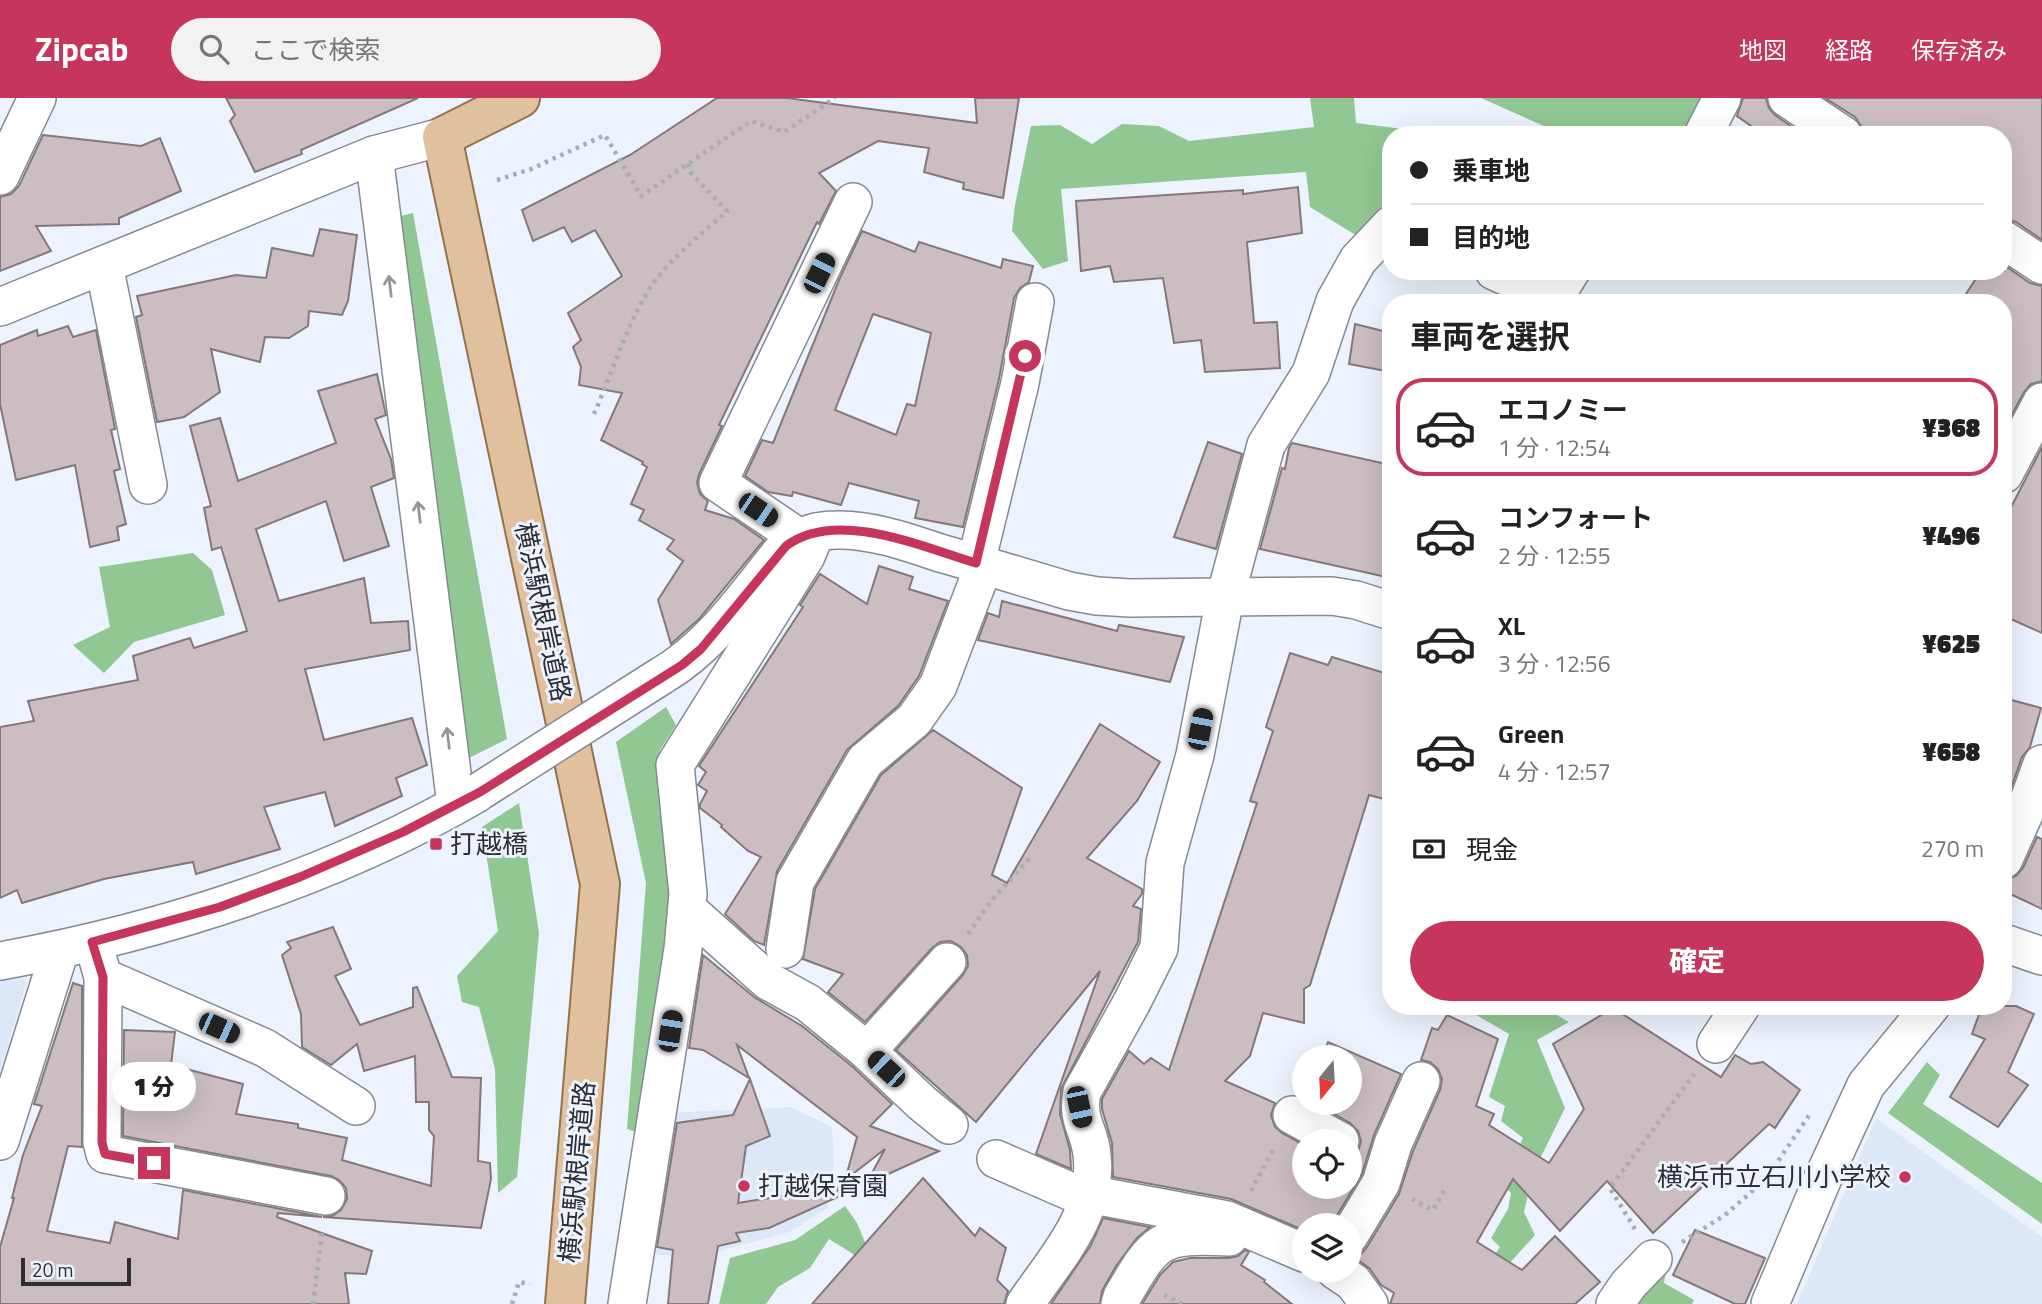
<!DOCTYPE html>
<html lang="ja">
<meta charset="utf-8">
<style>
:root{--surface:#fff;--page:#f2f2f2;--text:#222;--muted:#767676;--line:#e0e0e0;--accent:#c6365c}
body{margin:0;font-family:"Titillium Web","Noto Sans JP",sans-serif;background:var(--page);color:var(--text);height:100vh;display:flex;flex-direction:column;font-size:26px;white-space:nowrap}
*{box-sizing:border-box;margin:0}
p{font-size:23px;color:var(--muted)}
.icon{flex:none;width:38px;height:38px;fill:none;stroke:currentColor;stroke-width:2;stroke-linecap:round;stroke-linejoin:round}
.map{position:relative;flex:1;overflow:hidden}
.details{position:absolute;left:1382px;top:196px;width:630px;height:721px;display:flex;flex-direction:column;background:var(--surface);border-radius:28px;box-shadow:0 7px 28px #0002}
.details>*{flex:none}
.guide{position:absolute;left:1382px;top:28px;width:630px;height:154px;border-radius:28px;box-shadow:0 7px 28px #0002;display:grid;align-content:center;height:154px;padding:0 28px;background:var(--surface)}
.needle{width:46px;rotate:198deg}
.buttons{position:absolute;left:1292px;top:947px;display:grid;gap:14px}
.buttons a{display:grid;place-items:center;width:70px;height:70px;border-radius:50%;background:var(--surface);box-shadow:0 7px 28px #0002;font-size:35px}
.scale{position:absolute;left:21px;bottom:18px;width:110px;box-sizing:border-box;padding-left:7px;border:4px solid #2c2e32;border-top:0;font-size:19px;line-height:24px;white-space:nowrap;color:#2c2e32;-webkit-text-stroke:5px #ecf3fe;paint-order:stroke}
.end{position:absolute;width:32px;height:32px;margin:-16px;border:9px solid #c6365c;background:#fff;box-shadow:0 0 0 4px #fff}
.from{border-radius:50%}
.bubble{position:absolute;height:49px;border-radius:24px;background:var(--surface);box-shadow:0 7px 28px #0002;font-size:23px;font-weight:800;line-height:49px;text-align:center}
.car{position:absolute;width:21px;height:42px;margin:-21px -10px;border-radius:9px;box-shadow:0 0 5px 2px #0007;background:linear-gradient(#222 24%,#8ab4d8 0 40%,#222 0 76%,#8ab4d8 0 86%,#222 0)}
.guide b{display:flex;align-items:center;gap:24px;height:66px;font-size:26px}
.guide b+b{border-top:2px solid var(--line)}
.guide i{width:18px;height:18px;background:var(--text)}
ul{padding:0;list-style:none}
li{display:flex;align-items:center;gap:21px;height:98px;margin:0 14px 10px;padding:0 14px;border:4px solid transparent;border-radius:28px}
li div{flex:1}
li b{display:block;font-size:26px}
li em{font-style:normal;font-weight:800}
li.on{border-color:var(--accent)}
li>.icon{width:63px;height:63px;stroke-width:1.5}
h2{padding:0 28px;font-size:32px;line-height:84px}
.pay{display:flex;align-items:center;gap:18px;height:77px;padding:0 28px;font-size:26px}
.pay p{margin-inline-start:auto}
.primary-button{display:flex;gap:14px;margin-top:auto;padding:14px 28px}
.primary-button a{flex:1;height:80px;border-radius:42px;background:var(--accent);color:#fff;font-size:28px;font-weight:800;line-height:80px;text-align:center}
header{display:flex;align-items:center;gap:42px;box-sizing:border-box;height:98px;padding:0 35px;background:var(--accent);color:#fff}
header strong{font-size:33px}
nav{display:flex;gap:38px;margin-inline-start:auto;font-size:24px}
.search{width:490px;height:63px;background:var(--page);display:flex;align-items:center;gap:18px;box-sizing:border-box;padding:0 24px;border-radius:38px;color:var(--muted);font-size:26px}
.map>svg:first-child{display:block}
.built{fill:#dce7f8}
.forest{fill:#91c793}
.building{fill:#cbbdc2;stroke:#84787b;stroke-width:2;fill-rule:evenodd}
.lines{fill:none;stroke-linecap:round;stroke-linejoin:round}
.minor-casing{stroke:#848a94;stroke-width:40}
.major-casing{stroke:#95724e;stroke-width:42}
.path{stroke:#a7acb5;stroke-width:4.5;stroke-dasharray:3.5 5;stroke-linecap:butt}
.minor{stroke:#fff;stroke-width:37}
.major{stroke:#e1c09e;stroke-width:38}
.minor-bridge-casing{stroke:#848a94;stroke-width:40;stroke-linecap:butt}
.minor-bridge{stroke:#fff;stroke-width:37}
.oneway{stroke:#969698}
.route{stroke:#c6365c;stroke-width:9}
.poi-dot{fill:#c6365c;stroke:#ecf3fe;stroke-width:2.5}
.labels{text-anchor:middle;stroke-width:6;stroke-linejoin:round;paint-order:stroke}
.street-label{font-size:26px;fill:#2c2e32;stroke:#ecf3fe}
.poi-label{font-size:26px;fill:#2c2e32;stroke:#ecf3fe;text-anchor:start}
</style>
<header>
<strong>Zipcab</strong>
<div class="search"><svg class="icon" aria-label="search" viewBox="0 0 24 24"><circle cx="10" cy="10" r="6"/><path d="M15 15l6 6"/></svg>ここで検索</div>
<nav><a>地図</a><a>経路</a><a>保存済み</a></nav>
</header>
<div class="map">
<svg width="2042" height="1206" viewBox="0 0 2042 1206">
<rect width="100%" height="100%" fill="#ecf3fe"/>
<g class="built">
<polygon points="18,877 27,883 0,973 0,881"/>
<polygon points="791,1009 832,1029 834,1065 828,1110 789,1134 699,1159 648,1156 668,1015"/>
<polygon points="1876,1020 2042,1139 2042,1206 1797,1206"/>
</g>
<g class="forest">
<polygon points="1310,0 1354,0 1356,25 1426,34 1432,37 1391,37 1391,102 1384,118 1362,141 1310,109 1306,74 1061,91 1068,163 1043,171 1012,133 1015,107 1031,28 1060,27 1092,46 1122,26 1159,28 1189,43 1314,29"/>
<polygon points="1481,0 1706,0 1689,37 1564,37"/>
<polygon points="413,115 507,641 465,662 397,119"/>
<polygon points="193,455 212,472 225,517 134,544 104,575 73,547 110,529 99,469"/>
<polygon points="666,609 676,627 659,654 677,808 642,1036 627,1031 646,785 616,644"/>
<polygon points="519,705 539,835 517,1079 498,1095 495,971 479,909 462,904 457,878 498,833 482,729"/>
<polygon points="1473,908 1541,908 1569,924 1537,942 1565,1010 1533,1075 1524,1114 1535,1137 1477,1201 1467,1196 1500,1149 1491,1140 1508,1111 1511,1095 1503,1086 1523,1040 1501,1023 1505,1008 1489,999 1509,936 1464,910"/>
<polygon points="1927,964 1940,977 1923,1006 2042,1085 2042,1126 1888,1015"/>
<polygon points="845,1108 857,1125 869,1154 861,1161 829,1141 810,1170 778,1189 766,1206 719,1206 730,1160 795,1142"/>
<polygon points="1667,1167 1664,1185 1694,1202 1692,1206 1628,1206"/>
</g>
<g class="building">
<polygon points="226,0 418,0 301,52 302,56 255,74 230,23 235,17"/>
<polygon points="717,0 787,0 977,25 975,0 1019,0 1003,100 963,91 964,85 924,74 929,50 878,43 819,75 836,93 819,126 817,124 719,327 722,328 699,376 697,385 700,396 708,403 705,412 734,421 764,442 699,521 671,546 658,502 683,463 667,451 674,442 639,422 644,412 631,406 647,369 642,366 643,364 601,342 622,295 579,287 581,269 573,249 581,242 568,215 622,178 595,132 572,144 564,129 533,143 522,112 630,57"/>
<polygon points="1743,0 1766,0 1769,10 1775,17 1795,31 1791,37 1764,37 1737,18"/>
<polygon points="1825,0 2042,0 2042,142 2016,124 2004,121 2004,37 1871,37 1863,31 1855,19"/>
<polygon points="43,37 141,48 160,40 181,93 119,120 119,126 36,128 51,153 0,173 0,99 11,96 19,88"/>
<polygon points="1298,89 1302,135 1247,144 1254,225 1277,224 1280,270 1205,274 1201,242 1174,245 1163,180 1114,184 1110,168 1081,173 1076,103 1243,92 1243,96"/>
<polygon points="320,131 357,137 348,203 342,217 309,213 308,228 289,240 265,239 260,264 211,251 220,294 184,319 157,324 136,219 142,217 137,198 236,177 266,180 272,150 313,158"/>
<path d="M862 133 915 154 919 144 1001 170 1003 161 1033 168 1029 184 1020 190 1014 200 999 281 963 429 915 420 919 403 849 385 841 407 793 394 792 398 768 394 745 378 762 342 773 345 839 182ZM873 216 931 235 915 308 907 306 896 337 835 312Z"/>
<polygon points="2004,167 2030,185 2042,188 2042,283 2031,286 2024,294 2010,320 2004,316 2004,205 1960,205 1981,173 2004,173"/>
<polygon points="1355,226 1391,235 1391,274 1349,266"/>
<polygon points="68,228 73,239 96,232 115,331 111,332 120,371 114,373 126,426 117,429 119,442 90,449 75,367 16,382 0,306 0,247 37,232 38,238"/>
<polygon points="377,276 386,317 375,321 391,361 394,380 371,389 389,448 344,463 326,403 256,431 279,503 364,480 371,525 408,523 410,552 305,571 324,642 412,620 427,667 396,680 402,698 335,728 325,694 264,709 280,751 196,776 193,764 104,781 22,805 17,792 0,800 0,629 34,623 28,603 138,582 133,558 190,540 194,550 247,533 221,449 212,452 204,410 211,408 190,328 220,320 238,383 336,345 318,293"/>
<polygon points="1208,344 1242,356 1216,451 1174,439"/>
<polygon points="1292,345 1391,367 1391,480 1260,451 1282,370 1285,371 1289,350"/>
<polygon points="2042,349 2042,535 2004,518 2004,423"/>
<polygon points="879,468 913,479 909,491 948,503 919,578 898,608 847,652 777,773 764,847 754,843 725,816 761,759 748,753 721,729 722,727 700,710 700,706 707,693 698,687 706,674 699,668 803,509 800,507 820,476 867,506"/>
<polygon points="1002,503 1117,533 1119,527 1184,539 1170,584 978,542 988,515 999,519"/>
<polygon points="1290,555 1328,567 1332,559 1391,577 1391,703 1369,697 1310,887 1304,891 1304,925 1263,915 1250,958 1225,983 1275,1005 1271,1017 1275,1029 1282,1035 1304,1047 1304,1088 1349,1088 1349,1061 1358,1054 1361,1043 1358,1033 1350,1025 1313,1004 1349,1004 1349,959 1322,959 1328,944 1401,976 1374,1037 1362,1076 1331,1127 1304,1127 1303,1132 1231,1101 1113,1079 1112,1045 1102,1011 1102,1001 1129,953 1144,966 1151,960 1169,972 1257,705 1250,703 1273,633 1266,629"/>
<polygon points="2004,600 2041,610 2030,649 2022,659 2004,710"/>
<polygon points="1100,626 1160,664 1137,703 1087,760 1142,791 1142,796 1133,808 1141,811 1138,844 1061,991 1060,1016 1070,1052 1071,1071 1036,1056 1100,873 976,1024 896,952 963,877 968,868 967,857 961,849 951,843 940,844 932,850 865,924 828,894 843,876 803,861 815,791 881,677 933,632 1022,690 992,777 1007,785"/>
<polygon points="2037,739 2042,741 2042,811 2004,793 2004,782 2016,778 2023,770"/>
<polygon points="333,829 351,871 335,878 360,927 413,909 413,890 417,889 452,979 481,980 478,1063 490,1065 491,1081 481,1130 323,1119 332,1118 341,1112 347,1101 346,1090 339,1082 331,1078 123,1038 124,932 175,934 171,967 243,986 236,1016 298,1026 298,1030 347,1040 342,1062 431,1088 434,1038 429,1032 429,1004 416,1004 415,958 364,973 357,946 331,967 302,949 301,916 282,857 291,850 287,844"/>
<polygon points="703,857 754,899 802,928 853,969 892,1006 870,1028 939,1053 866,1086 885,1051 845,1082 857,1039 737,947 749,980 703,952 689,950"/>
<polygon points="73,885 82,888 82,1049 68,1048 47,1133 110,1145 115,1124 178,1141 183,1092 322,1119 278,1115 277,1119 372,1153 366,1176 345,1175 349,1206 0,1206 0,1149 14,1100 12,1100 23,1057 42,1008 34,1006"/>
<polygon points="1982,908 2016,908 2034,916 2008,974 2028,987 1998,1029 1950,999 1985,941 1972,936"/>
<polygon points="1613,910 1721,979 1735,957 1751,966 1763,964 1800,992 1775,1030 1769,1026 1653,1135 1607,1083 1560,1133 1513,1081 1477,1144 1522,1172 1555,1138 1600,1184 1575,1206 1390,1206 1394,1195 1381,1187 1370,1171 1357,1161 1367,1149 1399,1096 1413,1053 1440,992 1442,981 1438,971 1430,964 1421,962 1432,930 1438,932 1447,917 1498,941 1476,1008 1494,1016 1489,1027 1549,1065 1584,1011 1553,946"/>
<polygon points="750,981 770,1038 746,1048 738,1105 837,1089 840,1098 769,1130 736,1135 740,1143 718,1148 708,1206 668,1206 673,1152 657,1149 677,1025 733,1017"/>
<polygon points="923,1080 975,1138 980,1130 1006,1150 997,1182 1008,1193 1004,1206 812,1206"/>
<polygon points="1103,1120 1150,1129 1137,1140 1116,1168 1102,1193 1100,1206 1051,1206 1091,1147"/>
<polygon points="1695,1132 1765,1160 1745,1206 1735,1206 1673,1177"/>
<polygon points="1245,1152 1249,1154 1241,1167 1265,1182 1264,1184 1292,1206 1142,1206 1160,1177 1173,1164 1190,1160 1229,1160 1238,1158"/>
</g>
<g class="lines">
<defs>
<g id="minor">
<polyline points="1787,0 1843,37"/>
<polyline points="1703,37 1722,0"/>
<polyline points="374,57 456,707"/>
<polyline points="0,78 37,0"/>
<polyline points="2004,142 2042,167"/>
<polyline points="104,167 148,387"/>
<polyline points="1494,173 1554,200 1571,173"/>
<polyline points="0,209 374,57 442,39"/>
<polyline points="2004,376 2042,304"/>
<polyline points="798,439 718,385 853,104"/>
<polyline points="976,465 1020,285 1035,204"/>
<path d="M661 578C713 548 748 494 786 448 801 437 817 432 836 432 871 431 907 444 940 455 983 467 1026 480 1069 493L1097 498 1130 500 1332 498 1356 502 1391 513"/>
<polyline points="2004,761 2024,716 2042,666"/>
<polyline points="687,811 768,883 808,905 867,953 922,1005 949,1027"/>
<polyline points="2004,845 2042,858"/>
<polyline points="785,851 795,784 865,663 914,622 938,588 984,467"/>
<polyline points="97,858 103,879 265,950 356,1008"/>
<path d="M0 863C162 834 333 779 476 696"/>
<polyline points="103,879 102,1044 105,1056 326,1098"/>
<polyline points="1716,946 1741,908"/>
<polyline points="867,953 947,864"/>
<polyline points="1292,1017 1340,1043"/>
<polyline points="0,1043 60,852"/>
<polyline points="996,1061 1081,1098 1104,1099 1227,1122 1304,1155"/>
<polyline points="1349,1138 1381,1085 1393,1046 1421,983"/>
<polyline points="1335,1172 1353,1184 1369,1206"/>
<polyline points="627,1206 683,851 688,796 675,667 806,458 816,434"/>
<path d="M1025 1206C1056 1160 1099 1116 1092 1057 1090 1032 1076 1023 1082 994L1132 904 1159 850 1165 765 1195 657 1225 500 1266 347 1311 275 1335 203 1358 162 1391 127"/>
<path d="M1120 1206 1122 1199C1156 1140 1160 1136 1229 1139"/>
<polyline points="1615,1206 1628,1187 1653,1161"/>
<polyline points="1770,1206 1823,1080 1866,987 1931,908"/>
</g>
<polyline id="major" points="520,0 442,39 600,786 565,1206"/>
</defs>
<use href="#minor" class="minor-casing"/>
<use href="#major" class="major-casing"/>
<g class="path">
<polyline points="497,82 531,71 605,37 641,98 751,23 784,34 835,0"/>
<path d="M594 316C612 275 629 220 654 184 674 157 702 136 727 113L691 75 688 65"/>
<polyline points="968,836 992,802 1032,758"/>
<polyline points="1251,1093 1275,1048"/>
<polyline points="1412,1101 1433,1112 1445,1091"/>
<polyline points="1635,1131 1610,1090 1694,976"/>
<polyline points="1682,1144 1725,1117 1766,1081 1810,1016"/>
<polyline points="1164,1197 1182,1206"/>
<polyline points="313,1206 322,1134"/>
<polyline points="512,1206 519,1184 530,1186"/>
</g>
<use href="#minor" class="minor"/>
<use href="#major" class="major"/>
<defs>
<polyline id="minor-bridge" points="480,693 661,578"/>
</defs>
<use href="#minor-bridge" class="minor-bridge-casing"/>
<use href="#minor-bridge" class="minor-bridge"/>
</g>
<defs><path id="oneway-shaft" d="M-6 0H5M1.5-3L5.5 0L1.5 3" fill="none" stroke-width="1.6" stroke-linecap="round" stroke-linejoin="round" transform="scale(1.75)"/></defs>
<g class="oneway">
<use href="#oneway-shaft" transform="translate(390 188) rotate(-97)"/>
<use href="#oneway-shaft" transform="translate(419 414) rotate(-97)"/>
<use href="#oneway-shaft" transform="translate(448 640) rotate(-97)"/>
</g>
<g class="lines">
<path class="route" d="M154 1065 105 1056 102 1044 103 879 92 844 220 809 300 779 403 734 480 694 682 567 701 551 786 448C836 410 922 449 976 465L1025 258"/>
</g>
<g class="poi-dot">
<rect x="429" y="739" width="14" height="14" rx="3.5"/>
<circle cx="1905" cy="1079" r="7"/>
<circle cx="744" cy="1088" r="7"/>
</g>
<g class="labels">
<g class="street-label">
<text transform="translate(543 514) rotate(78)" y="9">横浜駅根岸道路</text>
<text transform="translate(577 1074) rotate(-85)" y="9">横浜駅根岸道路</text>
</g>
<g class="poi-label">
<text x="450" y="755">打越橋</text>
<text x="1891" y="1088" text-anchor="end">横浜市立石川小学校</text>
<text x="758" y="1097">打越保育園</text>
</g>
</g>
</svg>
<div class="buttons">
<a><svg class="needle" viewBox="-14 -14 28 28"><path d="M0-13l5 13h-10z" fill="#e53935"/><path d="M0 13l5-13h-10z" fill="#767676"/></svg></a>
<a><svg class="icon" aria-label="locate" viewBox="0 0 24 24"><circle cx="12" cy="12" r="6"/><path d="M12 2v4M12 18v4M2 12h4M18 12h4"/></svg></a>
<a><svg class="icon" aria-label="layers" viewBox="0 0 24 24"><path d="M12 4l9 5-9 5-9-5zM3 14l9 5 9-5"/></svg></a>
</div>
<div class="scale">20 m</div>
<i class="end from" style="left:1025px;top:258px"></i>
<i class="end" style="left:154px;top:1065px"></i>
<div class="bubble" style="left:112px;top:964px;width:84px">1 分</div>
<i class="car" style="left:819px;top:175px;rotate:26deg"></i>
<i class="car" style="left:758px;top:412px;rotate:124deg"></i>
<i class="car" style="left:1200px;top:631px;rotate:11deg"></i>
<i class="car" style="left:219px;top:930px;rotate:114deg"></i>
<i class="car" style="left:670px;top:933px;rotate:9deg"></i>
<i class="car" style="left:886px;top:971px;rotate:313deg"></i>
<i class="car" style="left:1079px;top:1009px;rotate:168deg"></i>
<div class="guide">
<b><i class="from"></i>乗車地</b>
<b><i></i>目的地</b>
</div>
<section class="details">
<h2>車両を選択</h2>
<ul>
<li class="on"><svg class="icon" aria-label="car" viewBox="0 0 24 24"><path d="M5 17H2v-5l4-1 3-4h7l3 4 3 1v5h-3M9 17h6M6 11h13"/><circle cx="7" cy="17" r="2"/><circle cx="17" cy="17" r="2"/></svg><div><b>エコノミー</b><p>1 分 · 12:54</p></div><em>¥368</em></li>
<li><svg class="icon" aria-label="car" viewBox="0 0 24 24"><path d="M5 17H2v-5l4-1 3-4h7l3 4 3 1v5h-3M9 17h6M6 11h13"/><circle cx="7" cy="17" r="2"/><circle cx="17" cy="17" r="2"/></svg><div><b>コンフォート</b><p>2 分 · 12:55</p></div><em>¥496</em></li>
<li><svg class="icon" aria-label="car" viewBox="0 0 24 24"><path d="M5 17H2v-5l4-1 3-4h7l3 4 3 1v5h-3M9 17h6M6 11h13"/><circle cx="7" cy="17" r="2"/><circle cx="17" cy="17" r="2"/></svg><div><b>XL</b><p>3 分 · 12:56</p></div><em>¥625</em></li>
<li><svg class="icon" aria-label="car" viewBox="0 0 24 24"><path d="M5 17H2v-5l4-1 3-4h7l3 4 3 1v5h-3M9 17h6M6 11h13"/><circle cx="7" cy="17" r="2"/><circle cx="17" cy="17" r="2"/></svg><div><b>Green</b><p>4 分 · 12:57</p></div><em>¥658</em></li>
</ul>
<div class="pay"><svg class="icon" aria-label="cash" viewBox="0 0 24 24"><path d="M3 7h18v10H3z"/><circle cx="12" cy="12" r="2"/></svg>現金<p>270 m</p></div>
<div class="primary-button"><a>確定</a></div>
</section>
</div>
